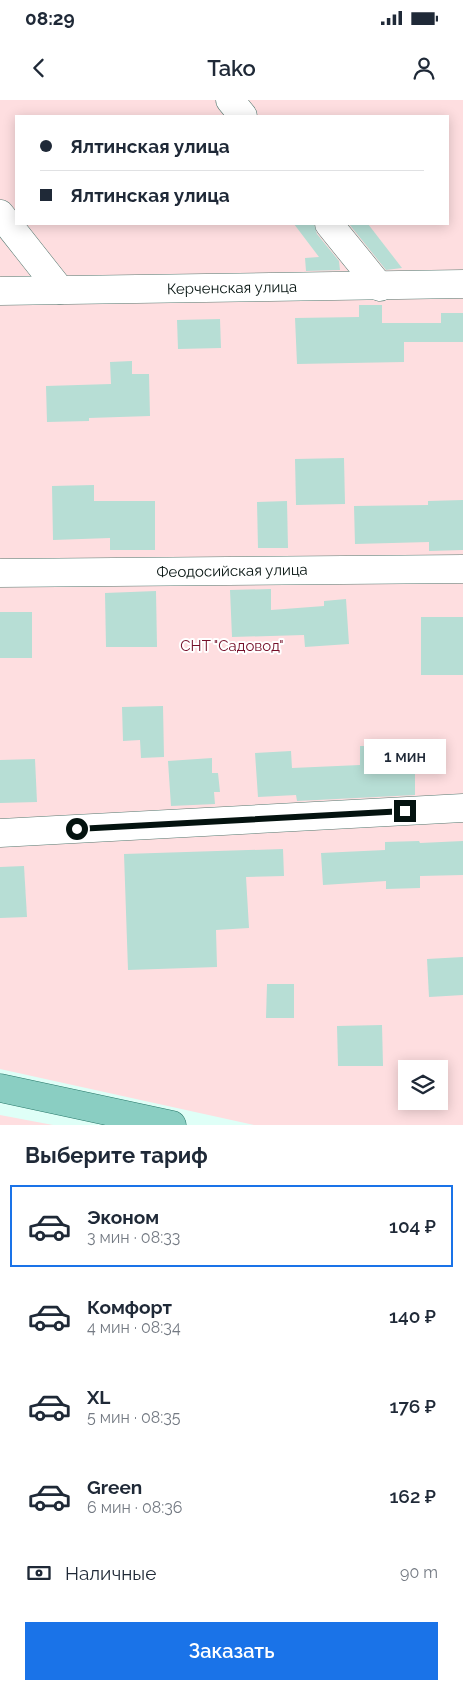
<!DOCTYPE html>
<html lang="ru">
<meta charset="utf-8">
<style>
:root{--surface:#fff;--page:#f6f6f7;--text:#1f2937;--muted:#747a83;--line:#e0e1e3;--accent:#1a73e8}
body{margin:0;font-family:Raleway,sans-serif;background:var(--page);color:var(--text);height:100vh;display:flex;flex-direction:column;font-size:19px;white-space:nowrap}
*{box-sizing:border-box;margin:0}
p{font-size:16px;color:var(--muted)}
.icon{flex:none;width:28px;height:28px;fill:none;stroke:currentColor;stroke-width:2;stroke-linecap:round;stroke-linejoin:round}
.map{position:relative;height:1025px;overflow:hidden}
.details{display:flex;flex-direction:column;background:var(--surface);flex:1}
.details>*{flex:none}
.banner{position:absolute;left:15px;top:15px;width:434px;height:110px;border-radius:0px;box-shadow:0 2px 12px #0003;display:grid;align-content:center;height:110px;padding:0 25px;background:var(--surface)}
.buttons{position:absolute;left:398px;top:960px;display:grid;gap:10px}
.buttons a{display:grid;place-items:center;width:50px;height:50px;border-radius:0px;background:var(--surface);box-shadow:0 2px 12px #0003;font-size:25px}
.end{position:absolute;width:22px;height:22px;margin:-11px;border:6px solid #04120f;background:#fff;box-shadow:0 0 0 2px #fff}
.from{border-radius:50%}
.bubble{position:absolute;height:35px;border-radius:0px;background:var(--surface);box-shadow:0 2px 12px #0003;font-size:16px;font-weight:600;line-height:35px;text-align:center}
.banner b{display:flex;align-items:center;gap:18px;height:48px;font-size:19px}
.banner b+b{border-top:1px solid var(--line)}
.banner i{width:12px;height:12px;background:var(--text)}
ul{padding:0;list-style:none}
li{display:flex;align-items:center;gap:15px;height:82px;margin:0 10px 8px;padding:0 15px;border:2px solid transparent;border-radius:0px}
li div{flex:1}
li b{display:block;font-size:19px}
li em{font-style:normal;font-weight:600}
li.selected{border-color:var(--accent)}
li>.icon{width:45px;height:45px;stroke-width:1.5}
h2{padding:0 25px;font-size:22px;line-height:60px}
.pay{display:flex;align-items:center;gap:12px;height:55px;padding:0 25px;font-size:19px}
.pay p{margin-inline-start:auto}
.button{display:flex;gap:10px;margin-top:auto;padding:10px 25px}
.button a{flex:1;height:58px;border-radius:0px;background:var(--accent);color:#fff;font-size:20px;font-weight:600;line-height:58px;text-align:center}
.status{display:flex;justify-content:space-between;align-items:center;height:35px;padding:0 25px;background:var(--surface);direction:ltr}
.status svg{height:14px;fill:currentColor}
header{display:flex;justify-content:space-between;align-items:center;height:65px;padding:0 25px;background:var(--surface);font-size:22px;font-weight:600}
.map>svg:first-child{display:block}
.green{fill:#fedee0;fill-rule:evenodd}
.building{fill:#b7ded5}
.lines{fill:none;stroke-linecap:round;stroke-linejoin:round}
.minor-casing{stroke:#567a71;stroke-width:29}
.major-casing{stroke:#287769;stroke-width:29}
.minor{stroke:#fff;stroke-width:28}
.major{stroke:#8acec2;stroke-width:28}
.route{stroke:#04120f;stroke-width:6}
.labels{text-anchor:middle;stroke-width:4;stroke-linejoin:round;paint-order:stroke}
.street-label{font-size:15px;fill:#04120f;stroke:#fff}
.park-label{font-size:15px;fill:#740f29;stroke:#fff}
</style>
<div class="status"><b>08:29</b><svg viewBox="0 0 49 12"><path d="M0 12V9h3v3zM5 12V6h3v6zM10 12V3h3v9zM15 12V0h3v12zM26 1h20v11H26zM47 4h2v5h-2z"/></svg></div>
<header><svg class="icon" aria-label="back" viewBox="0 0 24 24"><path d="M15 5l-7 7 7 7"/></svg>Tako<svg class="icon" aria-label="person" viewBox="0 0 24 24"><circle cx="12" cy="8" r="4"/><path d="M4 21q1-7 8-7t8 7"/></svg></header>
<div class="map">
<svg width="463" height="1025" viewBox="0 0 463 1025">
<rect width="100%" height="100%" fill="#dffff7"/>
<g class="green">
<path d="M0 0H463V1025H254L0 969ZM16 16H448V124H16ZM406 969H439V1001H406Z"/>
<polygon points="0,1015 53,1025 0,1025"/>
</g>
<g class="building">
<polygon points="294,124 314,124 317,134 339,161 340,170 306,171 305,158 319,157"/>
<polygon points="349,124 368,124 402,168 386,170"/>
<polygon points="359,205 382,205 382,223 441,223 441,213 463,213 463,242 404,242 404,262 297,264 295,218 359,217"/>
<polygon points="220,219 221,248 178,249 177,220"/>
<polygon points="132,261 132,274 149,274 150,316 89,318 89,321 47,322 46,286 111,284 110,262"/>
<polygon points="344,358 345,404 296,405 295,359"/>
<polygon points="94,385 94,401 155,401 155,450 110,450 110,438 53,440 52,386"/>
<polygon points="463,400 463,450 429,451 429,442 355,444 354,406 428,405 428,401"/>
<polygon points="287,401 288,448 258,448 257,402"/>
<polygon points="271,489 271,510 324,506 324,501 346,499 349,544 305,547 304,535 232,537 230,490"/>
<polygon points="156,491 157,547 106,547 105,493"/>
<rect x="0" y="512" width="32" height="46"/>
<rect x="421" y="517" width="42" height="58"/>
<polygon points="163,606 164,657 141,658 140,640 123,641 122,607"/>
<polygon points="360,646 402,646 402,669 415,669 415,695 297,701 296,695 258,697 255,653 291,651 292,668 360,665"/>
<polygon points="212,658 212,673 218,673 220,692 214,692 215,704 171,706 168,661"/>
<polygon points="35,659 37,702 0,703 0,660"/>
<polygon points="419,741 420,743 463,741 463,775 420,776 420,788 386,789 386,781 323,785 321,753 385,750 385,742"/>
<polygon points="283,749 284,776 246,777 249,828 216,830 217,867 128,870 124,754"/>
<polygon points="24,766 27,817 0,818 0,767"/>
<polygon points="463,857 463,895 429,897 427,859"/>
<polygon points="267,884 294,884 294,918 266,918"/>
<polygon points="382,925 383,966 338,966 337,926"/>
</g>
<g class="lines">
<defs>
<g id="minor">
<polyline points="230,0 243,16"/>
<polyline points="0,114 60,190"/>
<polyline points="329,124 380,187"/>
<polyline points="0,191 463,184"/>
<polyline points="0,473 463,469"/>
<polyline points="0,733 463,708"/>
</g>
<polyline id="major" points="0,988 172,1025"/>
</defs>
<use href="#minor" class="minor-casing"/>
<use href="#major" class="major-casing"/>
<use href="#minor" class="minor"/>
<use href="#major" class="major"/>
</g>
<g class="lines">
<polyline class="route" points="77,729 405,711"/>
</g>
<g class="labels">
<g class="street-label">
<text transform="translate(232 188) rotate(-1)" y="5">Керченская улица</text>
<text transform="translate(232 471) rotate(-1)" y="5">Феодосийская улица</text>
</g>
<g class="park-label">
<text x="232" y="551">СНТ "Садовод"</text>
</g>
</g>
</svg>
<div class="buttons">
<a><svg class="icon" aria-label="layers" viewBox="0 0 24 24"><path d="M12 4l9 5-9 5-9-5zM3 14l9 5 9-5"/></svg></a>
</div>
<i class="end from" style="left:77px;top:729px"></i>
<i class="end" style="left:405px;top:711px"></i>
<div class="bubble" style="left:364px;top:639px;width:82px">1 мин</div>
<div class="banner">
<b><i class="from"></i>Ялтинская улица</b>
<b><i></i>Ялтинская улица</b>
</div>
</div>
<section class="details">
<h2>Выберите тариф</h2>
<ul>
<li class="selected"><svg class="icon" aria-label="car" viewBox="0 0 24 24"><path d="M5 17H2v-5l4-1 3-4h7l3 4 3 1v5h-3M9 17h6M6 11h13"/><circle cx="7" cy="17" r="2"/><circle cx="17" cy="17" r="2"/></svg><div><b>Эконом</b><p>3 мин · 08:33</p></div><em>104 ₽</em></li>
<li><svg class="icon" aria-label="car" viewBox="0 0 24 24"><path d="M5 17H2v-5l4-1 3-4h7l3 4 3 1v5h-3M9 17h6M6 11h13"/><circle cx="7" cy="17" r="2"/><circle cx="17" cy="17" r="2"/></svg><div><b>Комфорт</b><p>4 мин · 08:34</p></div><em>140 ₽</em></li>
<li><svg class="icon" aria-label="car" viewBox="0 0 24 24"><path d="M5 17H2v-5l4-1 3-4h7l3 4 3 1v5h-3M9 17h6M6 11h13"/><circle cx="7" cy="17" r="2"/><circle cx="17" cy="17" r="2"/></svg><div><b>XL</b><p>5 мин · 08:35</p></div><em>176 ₽</em></li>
<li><svg class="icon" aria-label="car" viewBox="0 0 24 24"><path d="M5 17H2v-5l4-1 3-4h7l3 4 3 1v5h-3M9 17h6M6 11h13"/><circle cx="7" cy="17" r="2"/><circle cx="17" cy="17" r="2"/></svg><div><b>Green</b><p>6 мин · 08:36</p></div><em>162 ₽</em></li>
</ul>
<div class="pay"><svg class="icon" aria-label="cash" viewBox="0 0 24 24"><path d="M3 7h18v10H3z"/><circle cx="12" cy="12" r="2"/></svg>Наличные<p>90 m</p></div>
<div class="button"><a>Заказать</a></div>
</section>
